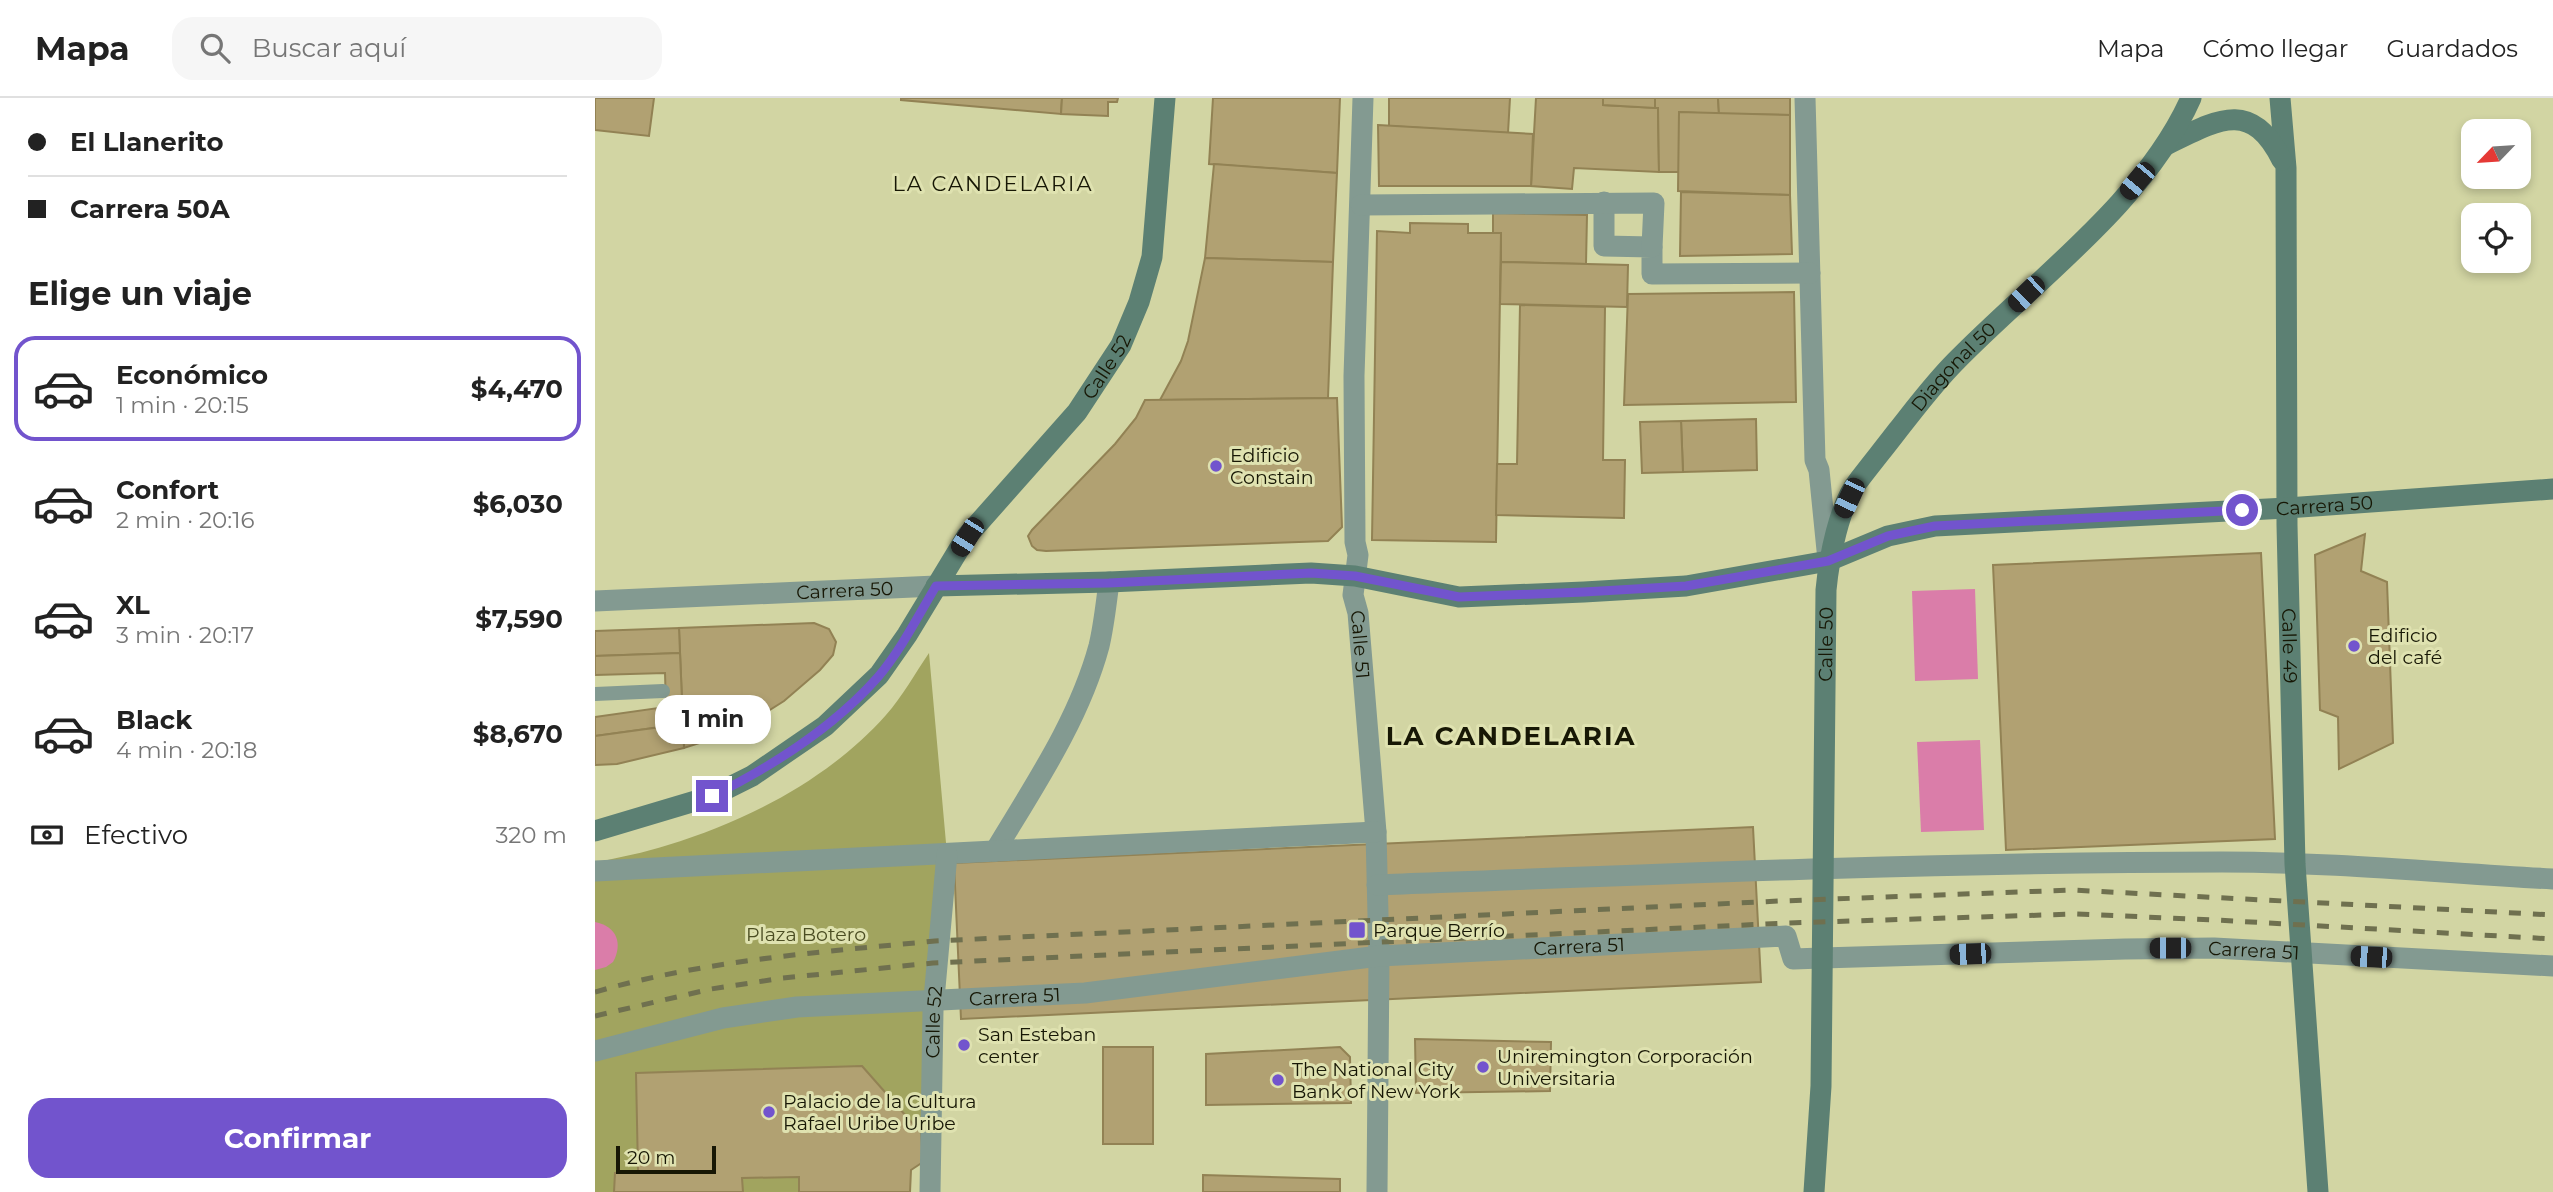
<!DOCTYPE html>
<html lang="es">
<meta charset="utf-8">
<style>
:root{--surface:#fff;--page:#f6f6f6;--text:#222;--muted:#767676;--line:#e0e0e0;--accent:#7254cd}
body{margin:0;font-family:Montserrat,sans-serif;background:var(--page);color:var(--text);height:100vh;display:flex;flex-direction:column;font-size:26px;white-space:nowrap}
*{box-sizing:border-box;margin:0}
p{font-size:23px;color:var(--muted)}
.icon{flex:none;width:38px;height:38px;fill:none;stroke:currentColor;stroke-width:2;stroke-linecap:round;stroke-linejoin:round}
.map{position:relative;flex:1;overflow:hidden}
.drawer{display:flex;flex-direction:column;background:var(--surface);width:595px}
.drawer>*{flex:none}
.guide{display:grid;align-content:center;height:154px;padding:0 28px;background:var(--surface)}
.needle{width:46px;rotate:245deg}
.controls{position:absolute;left:1866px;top:21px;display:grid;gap:14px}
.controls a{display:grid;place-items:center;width:70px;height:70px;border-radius:14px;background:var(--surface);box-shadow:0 4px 10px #0003;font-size:35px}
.scale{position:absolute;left:21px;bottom:18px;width:100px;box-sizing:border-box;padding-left:7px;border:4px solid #171705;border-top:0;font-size:19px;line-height:24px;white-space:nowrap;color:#171705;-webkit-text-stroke:5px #dfe2b0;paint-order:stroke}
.end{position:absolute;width:32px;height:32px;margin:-16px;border:9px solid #7254cd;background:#fff;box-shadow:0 0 0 4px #fff}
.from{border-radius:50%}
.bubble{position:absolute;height:49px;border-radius:21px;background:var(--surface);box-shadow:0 4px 10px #0003;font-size:23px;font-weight:700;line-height:49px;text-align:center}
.car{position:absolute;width:21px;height:42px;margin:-21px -10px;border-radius:9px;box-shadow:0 0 5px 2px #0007;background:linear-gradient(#222 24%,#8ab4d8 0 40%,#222 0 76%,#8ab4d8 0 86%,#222 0)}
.guide b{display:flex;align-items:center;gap:24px;height:66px;font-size:26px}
.guide b+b{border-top:2px solid var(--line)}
.guide i{width:18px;height:18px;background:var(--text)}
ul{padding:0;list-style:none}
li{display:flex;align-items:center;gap:21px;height:105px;margin:0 14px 10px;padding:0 14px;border:4px solid transparent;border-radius:21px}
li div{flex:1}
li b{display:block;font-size:26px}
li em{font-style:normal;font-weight:700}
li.on{border-color:var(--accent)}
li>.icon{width:63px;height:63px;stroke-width:1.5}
h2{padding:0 28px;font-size:32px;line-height:84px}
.pay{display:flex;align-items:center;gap:18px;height:77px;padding:0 28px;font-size:26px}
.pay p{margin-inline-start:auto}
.action{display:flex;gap:14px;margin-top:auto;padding:14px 28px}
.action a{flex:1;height:80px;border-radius:21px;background:var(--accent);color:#fff;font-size:28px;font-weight:700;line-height:80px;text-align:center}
header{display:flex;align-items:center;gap:42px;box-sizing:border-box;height:98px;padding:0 35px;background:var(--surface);border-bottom:2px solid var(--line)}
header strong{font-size:33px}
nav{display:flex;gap:38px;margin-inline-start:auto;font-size:24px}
.search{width:490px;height:63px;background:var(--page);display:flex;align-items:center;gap:18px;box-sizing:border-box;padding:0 24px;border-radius:21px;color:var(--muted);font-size:26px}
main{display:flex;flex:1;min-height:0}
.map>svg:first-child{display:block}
.green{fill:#a1a45f}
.water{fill:#da7da9}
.building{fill:#b1a172;stroke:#928254;stroke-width:2}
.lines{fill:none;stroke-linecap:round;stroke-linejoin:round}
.service{stroke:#839a91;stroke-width:14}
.pedestrian{stroke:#839a91;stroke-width:21}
.tertiary{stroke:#839a91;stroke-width:21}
.secondary{stroke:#5c8073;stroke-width:21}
.rail{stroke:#6f704f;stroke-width:5;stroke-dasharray:12 12;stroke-linecap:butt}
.route{stroke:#7254cd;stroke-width:9}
.poi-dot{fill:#7254cd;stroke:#dfe2b0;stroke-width:2.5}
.labels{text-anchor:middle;stroke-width:6;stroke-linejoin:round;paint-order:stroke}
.street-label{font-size:19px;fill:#171705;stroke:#dfe2b0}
.poi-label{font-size:19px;fill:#171705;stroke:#dfe2b0;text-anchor:start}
.park-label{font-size:19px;fill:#4c4e23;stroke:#dfe2b0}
.neighbourhood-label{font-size:21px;letter-spacing:2px;fill:#171705;stroke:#dfe2b0}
.district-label{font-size:26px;font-weight:bold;letter-spacing:2px;fill:#171705;stroke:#dfe2b0}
</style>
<header>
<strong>Mapa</strong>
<div class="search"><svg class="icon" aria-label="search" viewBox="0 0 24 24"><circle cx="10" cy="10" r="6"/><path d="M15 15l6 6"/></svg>Buscar aquí</div>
<nav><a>Mapa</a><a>Cómo llegar</a><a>Guardados</a></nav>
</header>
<main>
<section class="drawer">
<div class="guide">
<b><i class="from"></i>El Llanerito</b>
<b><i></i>Carrera 50A</b>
</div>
<h2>Elige un viaje</h2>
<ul>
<li class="on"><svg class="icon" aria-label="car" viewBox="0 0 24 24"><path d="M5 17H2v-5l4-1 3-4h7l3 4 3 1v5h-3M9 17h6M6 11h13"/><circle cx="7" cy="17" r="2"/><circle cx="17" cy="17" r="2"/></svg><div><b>Económico</b><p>1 min · 20:15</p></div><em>$4,470</em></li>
<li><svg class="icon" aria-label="car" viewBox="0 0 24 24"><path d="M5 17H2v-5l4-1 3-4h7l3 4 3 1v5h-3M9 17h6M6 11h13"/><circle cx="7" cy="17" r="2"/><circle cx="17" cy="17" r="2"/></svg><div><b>Confort</b><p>2 min · 20:16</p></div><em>$6,030</em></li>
<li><svg class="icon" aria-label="car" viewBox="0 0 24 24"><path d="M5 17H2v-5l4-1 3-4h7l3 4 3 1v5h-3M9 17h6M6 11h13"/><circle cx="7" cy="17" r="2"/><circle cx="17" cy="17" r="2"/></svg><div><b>XL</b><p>3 min · 20:17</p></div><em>$7,590</em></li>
<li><svg class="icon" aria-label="car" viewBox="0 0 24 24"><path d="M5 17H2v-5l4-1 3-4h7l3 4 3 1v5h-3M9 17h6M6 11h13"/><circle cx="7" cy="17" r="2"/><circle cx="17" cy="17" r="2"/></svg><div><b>Black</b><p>4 min · 20:18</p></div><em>$8,670</em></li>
</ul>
<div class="pay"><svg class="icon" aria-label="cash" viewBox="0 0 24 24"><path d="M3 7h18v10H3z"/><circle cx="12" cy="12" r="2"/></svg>Efectivo<p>320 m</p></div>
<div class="action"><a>Confirmar</a></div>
</section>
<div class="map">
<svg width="1958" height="1094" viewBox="0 0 1958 1094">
<rect width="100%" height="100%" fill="#d2d5a3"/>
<g class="green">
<path d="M334 555 352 756 326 1035 267 968 41 975 43 1073 20 1075 19 1094H0V765C24 759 49 755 73 747 153 723 235 680 291 617 308 598 320 575 334 555Z"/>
<polygon points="204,1079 204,1094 148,1094 147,1080"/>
</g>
<g class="water">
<polygon points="1380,491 1383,581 1320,583 1317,493"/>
<polygon points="1385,642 1389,732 1326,734 1322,644"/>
<path d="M0 824C22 828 28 846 18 864L11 869 0 872Z"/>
</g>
<g class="building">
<polygon points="0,0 59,0 54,38 0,32"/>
<polygon points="306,0 467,0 466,16 306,2"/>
<polygon points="467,0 523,0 522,4 513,4 513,18 466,16"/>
<polygon points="618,0 745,0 742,75 614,66"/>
<polygon points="794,0 915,0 913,35 794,28"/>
<polygon points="941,0 1008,0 1008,7 1063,10 1064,74 979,70 977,91 936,88"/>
<polygon points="1008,0 1060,0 1060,10 1008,7"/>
<polygon points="1060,0 1123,0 1124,16 1084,14 1084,74 1064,74 1063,10 1060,10"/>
<polygon points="1123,0 1195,0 1195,17 1124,16"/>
<polygon points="1084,14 1195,17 1195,97 1083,93"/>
<polygon points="783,27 938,36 936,88 784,88"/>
<polygon points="619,66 742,75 738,164 610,160"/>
<polygon points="1086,94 1195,97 1197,156 1085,158"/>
<polygon points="898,115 992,117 991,166 906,164 906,135 898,135"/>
<polygon points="815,125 873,126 873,135 906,135 901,444 777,442 782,133 815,135"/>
<polygon points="610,160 738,164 733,300 565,302 586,263 593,243"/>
<polygon points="906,164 1033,167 1032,209 905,206"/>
<polygon points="1199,194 1201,304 1029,307 1033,196"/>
<polygon points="925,207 1010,209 1008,362 1030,362 1029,420 901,417 902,366 922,366"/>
<polygon points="742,300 747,429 733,443 451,453 442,452 437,448 433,438 437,432 520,346 541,320 550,302"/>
<polygon points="1161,321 1162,372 1088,374 1086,323"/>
<polygon points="1086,323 1088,374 1047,375 1045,324"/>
<polygon points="1770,436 1766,473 1792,484 1798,645 1744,671 1743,619 1725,612 1720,457"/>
<polygon points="1666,455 1680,741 1411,752 1398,467"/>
<polygon points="219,525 234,531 241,544 238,557 225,572 189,603 167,617 120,640 89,650 84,530"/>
<polygon points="84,530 85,555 0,558 0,533"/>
<polygon points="85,555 88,626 0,638 0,619 71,609 70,575 0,577 0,558"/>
<polygon points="88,626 89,650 22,666 0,667 0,638"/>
<polygon points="1158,729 1166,884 366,921 359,765"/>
<polygon points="820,941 956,944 955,993 821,995"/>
<rect x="508" y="949" width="50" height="97"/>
<polygon points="745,949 755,959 756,1005 611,1007 611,956"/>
<polygon points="267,968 326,1035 328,1064 316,1072 315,1094 204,1094 204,1079 147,1080 148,1094 19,1094 20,1075 43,1073 41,975"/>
<polygon points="608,1077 745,1081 745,1094 608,1094"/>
</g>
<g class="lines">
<polyline class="service" points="0,596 68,593"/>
<g class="pedestrian">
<path id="s1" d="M768 0 759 278 760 444 763 457 758 497 763 515 781 734 784 858 782 1094"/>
<polyline points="1210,0 1220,362 1224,372 1233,462"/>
<polyline points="1009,104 1009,148 1057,149 1057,176 1215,175"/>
<polyline points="766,107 1059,105 1057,149"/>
<path d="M400 753C439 688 484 622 504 548 509 527 511 506 514 484"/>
<polyline points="0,773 781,734"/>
<path d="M782 787C1063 776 1345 764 1627 764 1737 764 1848 775 1958 781"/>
<path id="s2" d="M0 953 128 920 202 909 490 895 784 858 1191 838 1198 861 1227 860"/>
<path id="s3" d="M335 1094 338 912 352 756"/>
</g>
<g class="tertiary">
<path id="s4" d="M0 503 341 488"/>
<path id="s5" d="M1227 860 1530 851 1619 850 1958 868"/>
</g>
<g class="secondary">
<path id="s6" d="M1685 0 1691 70 1692 427 1700 766 1723 1094"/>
<path d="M1571 47C1622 22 1656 0 1687 62"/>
<path id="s7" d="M341 488 514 484 716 475 760 478 864 499 989 494 1091 488 1233 463 1293 438 1340 428 1692 410 1958 391"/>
<path id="s8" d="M0 733 117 698 157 678 230 628 284 577 312 537 372 438 482 314 526 247 544 204 557 159 570 0"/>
<path id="s9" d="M1219 1094 1226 988 1231 492C1234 461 1244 406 1264 382 1277 365 1290 349 1303 332 1322 308 1340 284 1361 263 1439 183 1550 104 1596 0"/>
</g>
<g class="rail">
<path d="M0 894C111 862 226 854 340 843L1185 803 1477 792 1958 817"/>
<polyline points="0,918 116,891 188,880 338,865 1193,825 1482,816 1620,822 1958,841"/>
</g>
</g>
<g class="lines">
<path class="route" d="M117 698C178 668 237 631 283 579 306 552 323 518 341 488L514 485 716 475 760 478 864 499 989 494 1091 488 1233 463 1293 438 1340 428 1647 412"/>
</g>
<g class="poi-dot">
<circle cx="621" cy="368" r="7"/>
<circle cx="1759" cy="548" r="7"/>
<rect x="753" y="823" width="18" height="18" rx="3.5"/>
<circle cx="369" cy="947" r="7"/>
<circle cx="888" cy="969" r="7"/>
<circle cx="683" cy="982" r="7"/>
<circle cx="174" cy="1014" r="7"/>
</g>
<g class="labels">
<g class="street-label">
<text dy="7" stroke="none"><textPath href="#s8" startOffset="714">Calle 52</textPath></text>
<text dy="7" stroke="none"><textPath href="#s9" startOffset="866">Diagonal 50</textPath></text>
<text dy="7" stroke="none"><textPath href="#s7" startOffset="1400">Carrera 50</textPath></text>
<text dy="7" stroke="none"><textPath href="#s4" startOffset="250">Carrera 50</textPath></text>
<text dy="7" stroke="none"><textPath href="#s9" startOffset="548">Calle 50</textPath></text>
<text dy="7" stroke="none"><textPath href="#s1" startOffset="548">Calle 51</textPath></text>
<text dy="7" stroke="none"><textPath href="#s6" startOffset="548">Calle 49</textPath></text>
<text dy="7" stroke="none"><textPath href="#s2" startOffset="992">Carrera 51</textPath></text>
<text dy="7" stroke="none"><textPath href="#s5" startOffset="432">Carrera 51</textPath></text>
<text dy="7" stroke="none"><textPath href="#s2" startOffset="425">Carrera 51</textPath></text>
<text dy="7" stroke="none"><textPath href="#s3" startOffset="170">Calle 52</textPath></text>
</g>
<g class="poi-label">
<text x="635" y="364">Edificio<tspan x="635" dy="22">Constain</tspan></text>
<text x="1773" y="544">Edificio<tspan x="1773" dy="22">del café</tspan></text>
<text x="778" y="839">Parque Berrío</text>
<text x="383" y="943">San Esteban<tspan x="383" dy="22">center</tspan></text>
<text x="902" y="965">Uniremington Corporación<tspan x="902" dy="22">Universitaria</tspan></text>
<text x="697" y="978">The National City<tspan x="697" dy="22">Bank of New York</tspan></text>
<text x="188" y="1010">Palacio de la Cultura<tspan x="188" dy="22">Rafael Uribe Uribe</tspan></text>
</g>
<g class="park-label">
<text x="211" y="843">Plaza Botero</text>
</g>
<g class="neighbourhood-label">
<text x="398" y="93">LA CANDELARIA</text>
</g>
<g class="district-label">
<text x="916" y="647">LA CANDELARIA</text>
</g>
</g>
</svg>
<div class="controls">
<a><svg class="needle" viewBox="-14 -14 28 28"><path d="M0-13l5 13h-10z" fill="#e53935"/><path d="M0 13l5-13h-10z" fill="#767676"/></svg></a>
<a><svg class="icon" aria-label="locate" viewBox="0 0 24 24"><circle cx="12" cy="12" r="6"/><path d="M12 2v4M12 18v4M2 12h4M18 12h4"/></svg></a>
</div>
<div class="scale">20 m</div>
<i class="end from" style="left:1647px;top:412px"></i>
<i class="end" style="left:117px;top:698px"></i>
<div class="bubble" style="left:60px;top:597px;width:116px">1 min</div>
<i class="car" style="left:1542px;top:83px;rotate:220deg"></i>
<i class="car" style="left:1431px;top:196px;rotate:226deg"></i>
<i class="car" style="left:1254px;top:400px;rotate:205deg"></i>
<i class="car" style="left:372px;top:439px;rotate:212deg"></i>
<i class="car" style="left:1575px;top:850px;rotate:270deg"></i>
<i class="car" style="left:1375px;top:856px;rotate:268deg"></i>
<i class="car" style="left:1776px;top:859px;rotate:273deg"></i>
</div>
</main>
